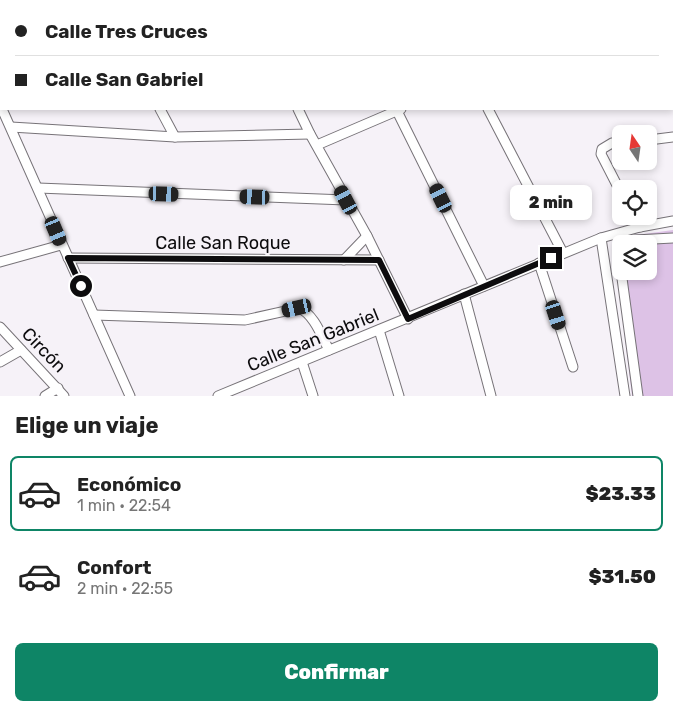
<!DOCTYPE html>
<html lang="es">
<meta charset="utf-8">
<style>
:root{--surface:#fff;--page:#f6f6f6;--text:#222;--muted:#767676;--line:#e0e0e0;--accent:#0e8566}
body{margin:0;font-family:Rubik,sans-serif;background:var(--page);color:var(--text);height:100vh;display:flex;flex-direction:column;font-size:19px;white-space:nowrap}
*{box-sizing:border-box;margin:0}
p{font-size:16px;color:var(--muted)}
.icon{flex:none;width:28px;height:28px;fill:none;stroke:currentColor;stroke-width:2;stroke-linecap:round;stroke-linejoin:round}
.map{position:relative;height:396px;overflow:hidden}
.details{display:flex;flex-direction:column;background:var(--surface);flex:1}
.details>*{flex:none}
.top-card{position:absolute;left:0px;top:0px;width:674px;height:110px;box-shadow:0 2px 8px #0003;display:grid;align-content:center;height:110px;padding:0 15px;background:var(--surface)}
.needle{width:32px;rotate:347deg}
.controls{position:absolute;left:612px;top:125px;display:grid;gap:10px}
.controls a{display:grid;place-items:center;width:45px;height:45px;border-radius:8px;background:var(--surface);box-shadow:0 2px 8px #0003;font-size:25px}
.end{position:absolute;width:22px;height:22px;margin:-11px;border:6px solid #0d0c0e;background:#fff;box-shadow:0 0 0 2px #fff}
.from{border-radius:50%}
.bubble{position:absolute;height:35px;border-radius:8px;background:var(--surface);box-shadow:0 2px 8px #0003;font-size:16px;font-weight:800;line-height:35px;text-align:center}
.car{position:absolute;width:15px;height:30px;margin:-15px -8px;border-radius:6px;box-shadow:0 0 4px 1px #0007;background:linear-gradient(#222 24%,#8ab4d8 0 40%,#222 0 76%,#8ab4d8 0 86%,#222 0)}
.top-card b{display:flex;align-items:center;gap:18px;height:48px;font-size:19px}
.top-card b+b{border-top:1px solid var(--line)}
.top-card i{width:12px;height:12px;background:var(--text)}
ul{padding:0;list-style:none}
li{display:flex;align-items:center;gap:15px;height:75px;margin:0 10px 8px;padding:0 5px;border:2px solid transparent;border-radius:8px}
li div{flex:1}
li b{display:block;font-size:19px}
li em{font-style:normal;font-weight:800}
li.selected{border-color:var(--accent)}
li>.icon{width:45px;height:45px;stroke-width:1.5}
h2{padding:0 15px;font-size:22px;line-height:60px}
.button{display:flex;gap:10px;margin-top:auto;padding:10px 15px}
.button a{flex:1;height:58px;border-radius:8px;background:var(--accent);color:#fff;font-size:20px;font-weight:800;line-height:58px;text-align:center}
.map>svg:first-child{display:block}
.green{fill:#ddc2e6;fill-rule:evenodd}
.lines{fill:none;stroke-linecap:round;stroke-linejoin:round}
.minor-casing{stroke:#777378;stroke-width:11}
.minor{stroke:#fff;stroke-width:9}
.route{stroke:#0d0c0e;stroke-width:6}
.labels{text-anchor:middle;stroke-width:4.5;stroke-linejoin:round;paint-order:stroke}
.street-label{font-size:18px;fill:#0d0c0e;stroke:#f6f2f8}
</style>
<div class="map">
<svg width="673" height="396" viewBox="0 0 673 396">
<rect width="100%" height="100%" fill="#f6f2f8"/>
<path class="green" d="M673 230V396H632L614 246 622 237ZM621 244H649V271H621Z"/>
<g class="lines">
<defs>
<g id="minor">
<polyline points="244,0 245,1"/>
<polyline points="341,0 341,1"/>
<polyline points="433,0 434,1"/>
<polyline points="522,0 523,1"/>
<polyline points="672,25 673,25"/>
<polyline points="0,29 1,29"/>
<polyline points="672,62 673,62"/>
<polyline points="2,109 130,396"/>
<polyline points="160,109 175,137"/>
<polyline points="298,109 310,134 367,236 408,319"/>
<polyline points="396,109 484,286"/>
<polyline points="488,109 563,253"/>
<polyline points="11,127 175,137 310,134"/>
<polyline points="649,140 673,137"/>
<polyline points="621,142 612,143 602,149 601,154 621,193"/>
<polyline points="317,145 401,109"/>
<polyline points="38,188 346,200"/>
<polyline points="634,216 640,227"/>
<polyline points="601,238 625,396"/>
<polyline points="627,244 635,240 673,238"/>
<polyline points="621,250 619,254 621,271"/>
<polyline points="68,258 379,260"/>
<polyline points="344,260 367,236"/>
<polyline points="0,262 61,245"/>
<polyline points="539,263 573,367"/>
<polyline points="621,271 638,396"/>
<polyline points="464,294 491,396"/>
<path d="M94 315 245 320 299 308C314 314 322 337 329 350"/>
<polyline points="0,327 64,396"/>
<polyline points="379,330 399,396"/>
<polyline points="0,362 21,350"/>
<polyline points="302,362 313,396"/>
<polyline points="45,396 58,388"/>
<polyline points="218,396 601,238 640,227 673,221"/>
</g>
</defs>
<use href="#minor" class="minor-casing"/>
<use href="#minor" class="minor"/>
</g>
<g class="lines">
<polyline class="route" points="81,286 68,258 379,260 408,319 551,258"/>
</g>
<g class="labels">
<g class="street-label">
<text x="223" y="249">Calle San Roque</text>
<text transform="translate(313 340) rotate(-22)" y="6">Calle San Gabriel</text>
<text transform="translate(44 350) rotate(46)" y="6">Circón</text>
</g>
</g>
</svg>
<div class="controls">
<a><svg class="needle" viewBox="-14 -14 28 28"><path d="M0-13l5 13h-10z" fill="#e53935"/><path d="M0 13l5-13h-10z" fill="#767676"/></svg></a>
<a><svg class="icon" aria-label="locate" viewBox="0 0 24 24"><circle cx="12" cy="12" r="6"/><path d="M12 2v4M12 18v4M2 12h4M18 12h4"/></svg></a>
<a><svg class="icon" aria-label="layers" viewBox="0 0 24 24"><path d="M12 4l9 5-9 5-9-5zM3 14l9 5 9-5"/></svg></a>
</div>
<i class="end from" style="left:81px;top:286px"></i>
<i class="end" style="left:551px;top:258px"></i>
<div class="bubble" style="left:510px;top:185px;width:82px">2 min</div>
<i class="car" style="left:164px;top:194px;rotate:92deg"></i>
<i class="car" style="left:255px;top:197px;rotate:272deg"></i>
<i class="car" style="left:441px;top:198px;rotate:334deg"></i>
<i class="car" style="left:346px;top:200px;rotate:332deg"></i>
<i class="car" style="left:56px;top:231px;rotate:157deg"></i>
<i class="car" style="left:297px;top:308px;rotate:257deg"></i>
<i class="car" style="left:556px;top:315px;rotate:162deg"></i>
<div class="top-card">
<b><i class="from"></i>Calle Tres Cruces</b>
<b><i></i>Calle San Gabriel</b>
</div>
</div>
<section class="details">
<h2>Elige un viaje</h2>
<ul>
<li class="selected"><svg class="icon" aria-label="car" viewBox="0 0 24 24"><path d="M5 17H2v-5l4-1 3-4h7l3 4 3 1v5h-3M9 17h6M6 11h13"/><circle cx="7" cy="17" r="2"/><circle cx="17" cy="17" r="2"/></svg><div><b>Económico</b><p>1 min · 22:54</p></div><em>$23.33</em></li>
<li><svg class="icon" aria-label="car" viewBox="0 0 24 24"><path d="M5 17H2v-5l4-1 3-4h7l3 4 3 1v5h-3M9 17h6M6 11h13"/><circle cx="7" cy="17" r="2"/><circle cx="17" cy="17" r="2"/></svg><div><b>Confort</b><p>2 min · 22:55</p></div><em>$31.50</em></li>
</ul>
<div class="button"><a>Confirmar</a></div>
</section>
